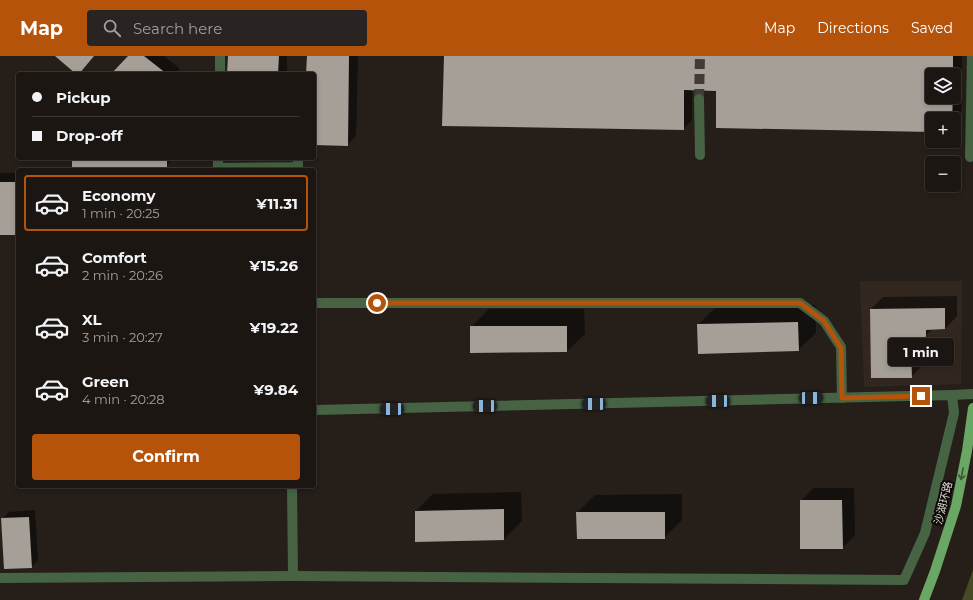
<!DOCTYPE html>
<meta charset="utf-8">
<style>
:root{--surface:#1c1613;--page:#292321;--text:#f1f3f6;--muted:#a09fa0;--line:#3a3533;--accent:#b45309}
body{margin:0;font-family:Montserrat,"Noto Sans SC",sans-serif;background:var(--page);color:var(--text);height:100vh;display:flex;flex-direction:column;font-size:15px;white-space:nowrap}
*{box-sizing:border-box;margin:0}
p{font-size:13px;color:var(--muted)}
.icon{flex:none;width:22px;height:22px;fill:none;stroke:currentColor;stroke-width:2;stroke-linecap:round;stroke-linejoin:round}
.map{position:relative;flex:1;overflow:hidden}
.sheet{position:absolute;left:16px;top:112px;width:300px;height:320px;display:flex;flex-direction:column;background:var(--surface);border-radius:4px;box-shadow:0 2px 6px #0003,0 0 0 1px var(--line)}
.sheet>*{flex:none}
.guide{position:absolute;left:16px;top:16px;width:300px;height:88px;border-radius:4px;box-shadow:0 2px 6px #0003,0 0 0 1px var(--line);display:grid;align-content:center;height:88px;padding:0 16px;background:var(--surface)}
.tools{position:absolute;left:925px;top:12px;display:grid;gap:8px}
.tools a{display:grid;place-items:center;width:36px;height:36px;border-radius:4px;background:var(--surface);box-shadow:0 2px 6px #0003,0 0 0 1px var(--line);font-size:20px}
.end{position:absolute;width:18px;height:18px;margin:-9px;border:5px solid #b45309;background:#fff;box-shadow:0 0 0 2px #fff}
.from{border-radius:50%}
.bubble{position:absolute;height:28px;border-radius:4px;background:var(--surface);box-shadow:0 2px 6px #0003,0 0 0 1px var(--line);font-size:13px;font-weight:700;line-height:28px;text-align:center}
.car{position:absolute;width:12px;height:24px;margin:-12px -6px;border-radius:5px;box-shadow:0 0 3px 1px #0007;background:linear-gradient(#222 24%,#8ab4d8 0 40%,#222 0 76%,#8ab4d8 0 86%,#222 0)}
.guide b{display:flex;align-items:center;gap:14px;height:38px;font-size:15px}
.guide b+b{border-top:1px solid var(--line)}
.guide i{width:10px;height:10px;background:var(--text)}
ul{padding:7px 0 0;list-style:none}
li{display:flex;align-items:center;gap:12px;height:56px;margin:0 8px 6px;padding:0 8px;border:2px solid transparent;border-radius:4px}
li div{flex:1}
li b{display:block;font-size:15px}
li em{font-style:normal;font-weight:700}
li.active{border-color:var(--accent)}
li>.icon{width:36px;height:36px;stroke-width:1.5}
.button{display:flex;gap:8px;margin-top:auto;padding:8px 16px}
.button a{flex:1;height:46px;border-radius:4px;background:var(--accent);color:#fff;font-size:16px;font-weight:700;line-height:46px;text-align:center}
header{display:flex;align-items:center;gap:24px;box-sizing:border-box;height:56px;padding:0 20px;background:var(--accent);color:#fff}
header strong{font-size:19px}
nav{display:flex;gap:22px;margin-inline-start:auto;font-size:14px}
.search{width:280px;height:36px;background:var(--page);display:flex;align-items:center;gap:10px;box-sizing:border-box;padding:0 14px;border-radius:4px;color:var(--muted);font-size:15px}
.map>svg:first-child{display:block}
.built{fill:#32271e}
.green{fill:#454b24}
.shadow{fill:#0007;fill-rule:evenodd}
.building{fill:#a59f97}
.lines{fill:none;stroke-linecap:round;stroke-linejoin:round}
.minor-tunnel{stroke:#413a35;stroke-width:10;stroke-dasharray:10 5;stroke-linecap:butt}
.minor{stroke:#466344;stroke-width:10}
.major{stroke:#6aa765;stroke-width:10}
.oneway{stroke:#3b5836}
.route{stroke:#b45309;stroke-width:5}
.labels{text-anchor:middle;stroke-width:4;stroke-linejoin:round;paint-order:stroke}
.street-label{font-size:11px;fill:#ddd8d5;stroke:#0c0907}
</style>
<header>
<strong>Map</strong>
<div class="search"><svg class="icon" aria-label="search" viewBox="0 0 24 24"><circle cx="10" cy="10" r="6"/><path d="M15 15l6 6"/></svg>Search here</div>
<nav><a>Map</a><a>Directions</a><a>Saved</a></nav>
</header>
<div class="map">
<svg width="973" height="544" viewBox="0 0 973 544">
<rect width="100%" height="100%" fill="#251e19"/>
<polygon class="built" points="860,225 962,225 961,328 864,331"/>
<polygon class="green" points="973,514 973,544 962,544"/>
<g class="shadow">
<polygon points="129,0 164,0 179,12 179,18 112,18"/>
<polygon points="229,0 287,0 287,18 228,18"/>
<polygon points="308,0 358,0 356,80 347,89 314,88 314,18 307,18"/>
<path d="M445 0H962L961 66 954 73V63H932V75L717 34H692V64L683 73ZM932 19H954V41H932Z"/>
<polygon points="73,102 175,102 166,110"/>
<rect x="0" y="117" width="18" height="61"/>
<polygon points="957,240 957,260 945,273 933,273 923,282 924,308 911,321 871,253 883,241"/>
<polygon points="815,249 816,277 798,294 698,269 716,251"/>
<polygon points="489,253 584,253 585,278 567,295 471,271"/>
<polygon points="813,432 854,432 855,479 842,492 801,445"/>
<polygon points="521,436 522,465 504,483 416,455 433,438"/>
<polygon points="682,438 682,464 664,482 577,457 595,439"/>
<polygon points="35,454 38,504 31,511 2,463 9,456"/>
</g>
<g class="building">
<polygon points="55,0 94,0 79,18 76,18"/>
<polygon points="128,0 144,0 167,18 111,18"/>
<polygon points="228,0 279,0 278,18 227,18"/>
<polygon points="307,0 349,0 348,90 314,89 314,18 306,18"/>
<polygon points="444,0 953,0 953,19 932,19 932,41 953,41 952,63 932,63 932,76 716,72 716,35 684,34 684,74 442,70"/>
<polygon points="72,102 167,102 167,111 72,114"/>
<rect x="0" y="126" width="18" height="53"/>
<polygon points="945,252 945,273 926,274 926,280 923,285 917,288 911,288 912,322 871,322 870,253"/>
<polygon points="798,266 799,295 698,298 697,268"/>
<polygon points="470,270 567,270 567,296 470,297"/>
<polygon points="800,444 842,444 843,493 800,493"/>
<polygon points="504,453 504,484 415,486 415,455"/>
<polygon points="576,456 665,456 665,483 577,483"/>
<polygon points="29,461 32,512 4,513 1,462"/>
</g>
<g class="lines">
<polyline class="minor-tunnel" points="699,43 700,0"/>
<g class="minor">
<polyline points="220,18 220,0"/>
<polyline points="699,43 700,99"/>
<polyline points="970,101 972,0"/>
<polyline points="218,102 218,112 298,111 298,102"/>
<polyline points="314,247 800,247 824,265 841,291 842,342"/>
<polyline points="952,339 973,338"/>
<polyline points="292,430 293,520"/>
<polyline points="0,522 293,520 904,524 925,477 954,357 952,339 314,354"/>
</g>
<polyline class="major" points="924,544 935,515 956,450 967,395 973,352"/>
</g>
<defs><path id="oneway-shaft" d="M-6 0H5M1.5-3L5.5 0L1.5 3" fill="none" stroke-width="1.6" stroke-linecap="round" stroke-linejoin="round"/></defs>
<use class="oneway" href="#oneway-shaft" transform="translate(962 418) rotate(101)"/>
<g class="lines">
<polyline class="route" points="377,247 800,247 824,265 841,292 842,342 921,340"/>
</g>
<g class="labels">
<g class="street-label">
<text transform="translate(943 447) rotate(-76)" y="4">沙湖环路</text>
</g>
</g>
</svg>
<div class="tools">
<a><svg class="icon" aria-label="layers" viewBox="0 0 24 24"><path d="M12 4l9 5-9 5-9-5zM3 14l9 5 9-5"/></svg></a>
<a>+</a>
<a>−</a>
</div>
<i class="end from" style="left:377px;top:247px"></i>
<i class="end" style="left:921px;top:340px"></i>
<div class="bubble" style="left:888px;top:282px;width:66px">1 min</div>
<i class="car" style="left:811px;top:342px;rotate:89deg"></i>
<i class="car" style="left:718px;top:345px;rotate:269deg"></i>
<i class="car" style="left:594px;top:348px;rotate:269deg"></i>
<i class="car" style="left:485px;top:350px;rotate:269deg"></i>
<i class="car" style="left:392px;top:353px;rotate:269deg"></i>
<div class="guide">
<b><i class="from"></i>Pickup</b>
<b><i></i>Drop-off</b>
</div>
<section class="sheet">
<ul>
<li class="active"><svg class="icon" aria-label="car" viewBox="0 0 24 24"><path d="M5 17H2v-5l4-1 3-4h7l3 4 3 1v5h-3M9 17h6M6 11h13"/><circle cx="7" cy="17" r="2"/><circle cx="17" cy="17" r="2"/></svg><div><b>Economy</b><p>1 min · 20:25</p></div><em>¥11.31</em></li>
<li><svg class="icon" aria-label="car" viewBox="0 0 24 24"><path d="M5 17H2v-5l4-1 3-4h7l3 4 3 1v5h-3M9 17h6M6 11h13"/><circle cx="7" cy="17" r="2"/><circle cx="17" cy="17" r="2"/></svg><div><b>Comfort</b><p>2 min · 20:26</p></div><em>¥15.26</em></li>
<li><svg class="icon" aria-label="car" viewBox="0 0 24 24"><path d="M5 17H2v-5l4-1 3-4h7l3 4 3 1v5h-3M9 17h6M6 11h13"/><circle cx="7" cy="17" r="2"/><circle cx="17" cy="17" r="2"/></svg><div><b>XL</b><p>3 min · 20:27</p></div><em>¥19.22</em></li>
<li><svg class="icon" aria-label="car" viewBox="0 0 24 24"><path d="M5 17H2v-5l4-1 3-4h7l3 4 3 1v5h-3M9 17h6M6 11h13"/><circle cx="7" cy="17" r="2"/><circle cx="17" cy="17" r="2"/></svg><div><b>Green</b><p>4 min · 20:28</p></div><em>¥9.84</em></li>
</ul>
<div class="button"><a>Confirm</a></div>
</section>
</div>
